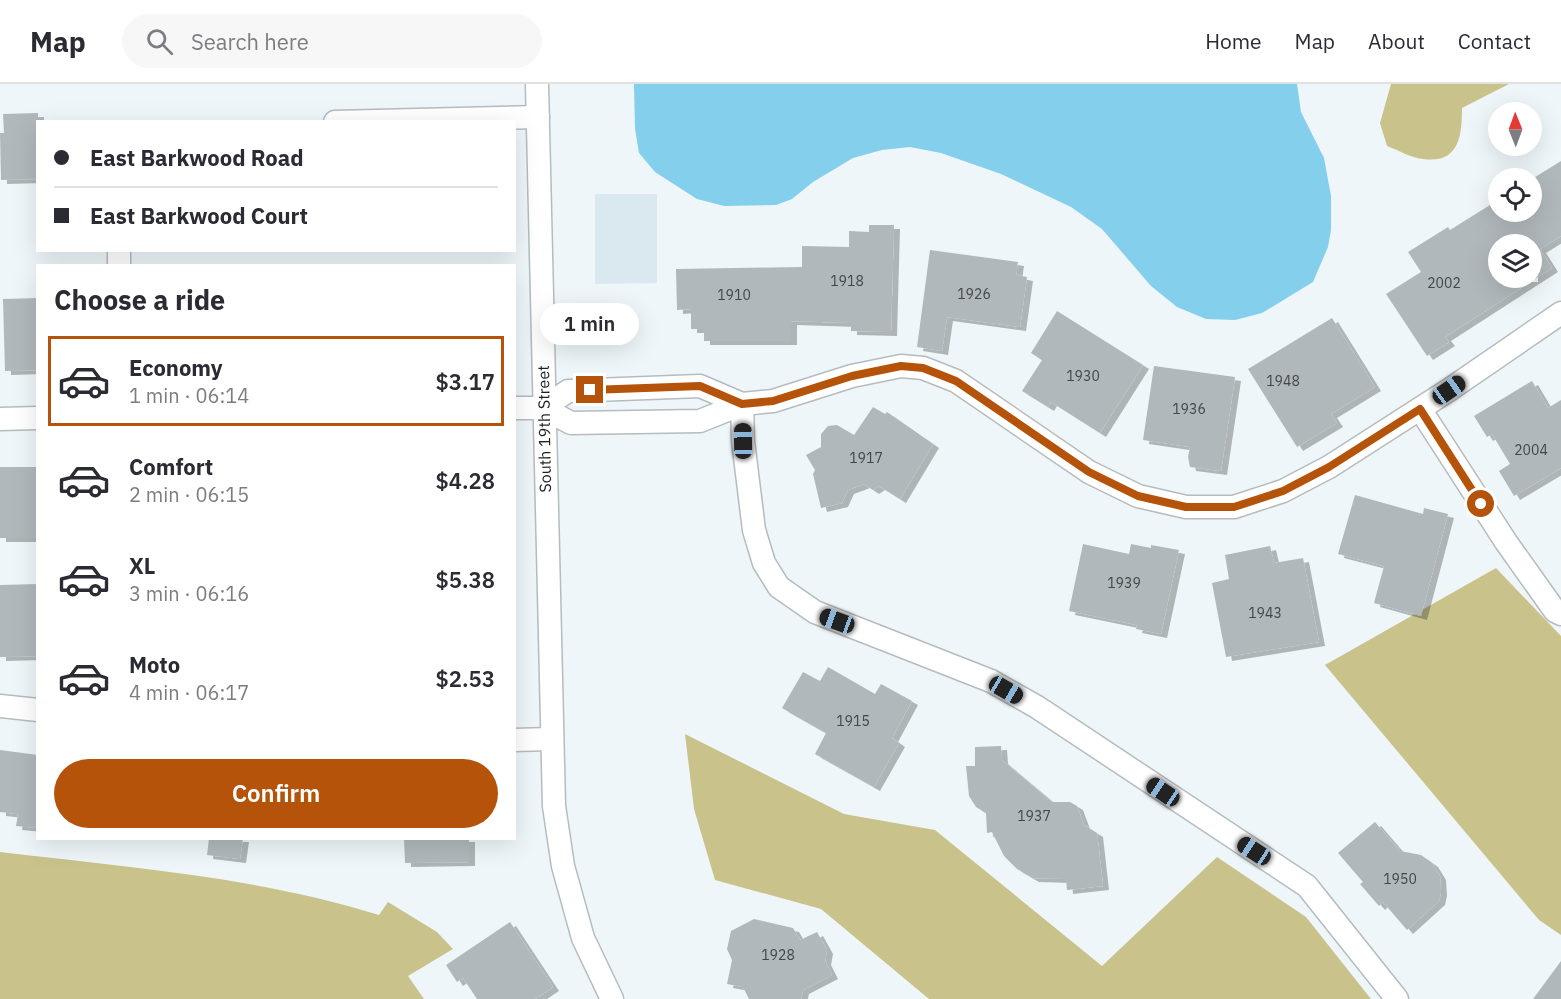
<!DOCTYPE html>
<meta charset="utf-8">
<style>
:root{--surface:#fff;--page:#f7f7f7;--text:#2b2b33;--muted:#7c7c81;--line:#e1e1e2;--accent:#b45309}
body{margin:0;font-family:"IBM Plex Sans",sans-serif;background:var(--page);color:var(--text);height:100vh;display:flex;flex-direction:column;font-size:22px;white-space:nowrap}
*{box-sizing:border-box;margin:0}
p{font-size:20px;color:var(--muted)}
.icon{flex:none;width:33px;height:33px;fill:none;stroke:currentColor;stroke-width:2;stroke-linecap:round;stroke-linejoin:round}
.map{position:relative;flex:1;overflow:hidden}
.panel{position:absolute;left:36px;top:180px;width:480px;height:576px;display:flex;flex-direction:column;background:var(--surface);border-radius:0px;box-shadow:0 6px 24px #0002}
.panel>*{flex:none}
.guide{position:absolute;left:36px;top:36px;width:480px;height:132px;border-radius:0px;box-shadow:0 6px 24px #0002;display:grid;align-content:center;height:132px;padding:0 18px;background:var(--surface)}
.needle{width:39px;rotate:359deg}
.fabs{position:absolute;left:1488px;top:18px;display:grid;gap:12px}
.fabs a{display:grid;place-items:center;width:54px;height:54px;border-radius:50%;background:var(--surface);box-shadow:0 6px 24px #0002;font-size:30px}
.end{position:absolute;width:27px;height:27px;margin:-14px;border:8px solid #b45309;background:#fff;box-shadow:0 0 0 3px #fff}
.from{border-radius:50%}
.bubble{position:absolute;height:42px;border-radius:21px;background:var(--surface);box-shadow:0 6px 24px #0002;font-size:20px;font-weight:600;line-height:42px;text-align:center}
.car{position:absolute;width:18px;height:36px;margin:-18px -9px;border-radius:8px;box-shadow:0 0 4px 2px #0007;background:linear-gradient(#222 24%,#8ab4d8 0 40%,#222 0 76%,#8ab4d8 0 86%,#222 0)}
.guide b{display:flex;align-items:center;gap:21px;height:57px;font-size:22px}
.guide b+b{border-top:2px solid var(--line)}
.guide i{width:15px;height:15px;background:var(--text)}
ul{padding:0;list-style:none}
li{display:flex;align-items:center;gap:18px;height:90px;margin:0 12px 9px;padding:0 6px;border:3px solid transparent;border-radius:0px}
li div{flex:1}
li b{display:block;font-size:22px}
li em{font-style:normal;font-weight:600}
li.selected{border-color:var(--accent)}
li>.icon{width:54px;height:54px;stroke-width:1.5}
h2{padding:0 18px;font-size:27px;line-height:72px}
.primary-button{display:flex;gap:12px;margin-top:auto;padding:12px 18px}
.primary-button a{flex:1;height:69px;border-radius:36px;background:var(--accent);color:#fff;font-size:24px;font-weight:600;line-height:69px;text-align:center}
header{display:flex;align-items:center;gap:36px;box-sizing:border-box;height:84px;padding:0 30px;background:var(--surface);border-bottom:2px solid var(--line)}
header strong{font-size:28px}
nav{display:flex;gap:33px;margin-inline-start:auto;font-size:21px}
.search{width:420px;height:54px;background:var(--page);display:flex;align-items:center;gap:15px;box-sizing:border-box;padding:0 21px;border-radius:33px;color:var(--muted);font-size:22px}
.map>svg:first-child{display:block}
.built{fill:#d9e9ef}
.green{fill:#c9c38b}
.water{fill:#84d0ec}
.building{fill:#b1b8bb;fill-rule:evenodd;filter:url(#shadow)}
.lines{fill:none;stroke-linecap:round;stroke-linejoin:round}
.street-casing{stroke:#b5bcbf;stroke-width:25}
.street{stroke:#fff;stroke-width:22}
.route{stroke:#b45309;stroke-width:8}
.labels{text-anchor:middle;stroke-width:6;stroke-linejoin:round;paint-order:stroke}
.number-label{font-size:14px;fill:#424648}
.street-label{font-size:16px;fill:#1d2021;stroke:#fff}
</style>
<header>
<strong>Map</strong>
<div class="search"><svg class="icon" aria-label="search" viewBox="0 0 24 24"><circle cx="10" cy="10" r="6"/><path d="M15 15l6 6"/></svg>Search here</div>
<nav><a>Home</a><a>Map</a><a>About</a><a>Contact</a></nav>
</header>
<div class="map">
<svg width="1561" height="915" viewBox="0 0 1561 915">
<defs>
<filter id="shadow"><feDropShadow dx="6" dy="4" stdDeviation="0" flood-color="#0004"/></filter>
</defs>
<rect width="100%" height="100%" fill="#eef6f9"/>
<polygon class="built" points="595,110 657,110 657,199 595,200"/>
<g class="green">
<path d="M1391 0H1509L1462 24C1462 52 1459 80 1423 75 1411 74 1398 66 1387 62L1380 39Z"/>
<polygon points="1496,484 1561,552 1561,851 1539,836 1325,581"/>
<polygon points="685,650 844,730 935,746 1102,882 1217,773 1306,833 1371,915 929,915 821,825 715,796 694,725"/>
<path d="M0 768C127 783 257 793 379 831L388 818 437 848 453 865 408 892 424 915H0Z"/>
</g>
<polygon class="water" points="634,0 1297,0 1301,28 1324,74 1331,112 1331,146 1328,163 1313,198 1262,229 1235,236 1206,235 1177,223 1151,202 1102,145 1071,123 1001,90 941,69 910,63 882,66 853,74 813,98 792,115 776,121 724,122 697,115 655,88 639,69 635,45"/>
<g class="building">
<polygon points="38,29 38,95 1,96 0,49 4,49 3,30"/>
<path d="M1561 77V152L1540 165 1552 184 1445 253 1449 258 1427 272 1386 210 1421 188 1408 168 1448 143 1450 146 1498 116V128H1532V95ZM1498 160H1532V194H1498Z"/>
<polygon points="869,141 894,141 891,248 851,247 851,239 791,237 791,257 704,257 704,245 691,245 691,225 677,226 676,185 802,183 802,162 849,163 849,147 869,148"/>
<polygon points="930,166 1018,178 1016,191 1027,193 1020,243 947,233 942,267 917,263"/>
<polygon points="38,214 38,286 5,287 3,215"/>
<polygon points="1057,227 1143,281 1100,349 1051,318 1048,323 1022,307 1042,276 1031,269"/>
<polygon points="1332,234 1375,303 1331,330 1337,339 1297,363 1248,285"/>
<polygon points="1154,282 1235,293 1221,387 1190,383 1188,373 1190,363 1143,356"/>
<polygon points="1532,297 1548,324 1561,316 1561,384 1514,412 1499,387 1510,380 1492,350 1487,353 1474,332"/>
<polygon points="873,323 885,330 887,328 933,360 900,415 879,402 873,406 864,400 848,406 842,419 821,424 813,390 815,386 806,371 821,363 821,350 828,342 837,341 854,351"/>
<rect x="0" y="383" width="38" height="71"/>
<polygon points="1355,411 1423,430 1424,424 1448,430 1421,532 1374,519 1384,482 1338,470"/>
<polygon points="1083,460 1129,470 1131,460 1151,464 1151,461 1179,466 1161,550 1136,545 1137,541 1069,527"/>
<polygon points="1270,462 1274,479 1303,474 1319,558 1226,573 1212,499 1229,495 1225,471"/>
<polygon points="38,500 38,572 0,573 0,501"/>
<polygon points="828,583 875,610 881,600 912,617 892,654 899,659 874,703 815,670 826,649 782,624 803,588 820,597"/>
<polygon points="1001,662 1002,676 1052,718 1070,718 1077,722 1084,741 1097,749 1103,802 1067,806 1066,795 1033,794 1017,785 1004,772 992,748 987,749 986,729 976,723 969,712 966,682 975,682 975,663"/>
<polygon points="0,666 38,671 38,744 16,742 18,730 0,728"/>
<polygon points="1375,738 1400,767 1421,771 1432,779 1440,792 1441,808 1439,817 1407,846 1383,818 1379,822 1360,800 1363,798 1338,769"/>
<polygon points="209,754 243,754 240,775 207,771"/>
<polygon points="404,754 469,754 469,778 405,779"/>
<polygon points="754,835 793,844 800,856 817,848 827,866 825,877 832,891 803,906 801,915 749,915 743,903 727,900 732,876 727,865 731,847"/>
<polygon points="510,838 553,903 535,915 477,915 463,894 457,898 446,881"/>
<polygon points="1561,877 1561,915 1533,915"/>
</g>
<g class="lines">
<defs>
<g id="street">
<polyline points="537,0 554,722 563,782 583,854 612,915"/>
<polyline points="335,38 538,33"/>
<polyline points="119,166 119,182"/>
<polyline points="742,320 743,357 754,446 764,479 779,503 815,528 991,597 1037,623 1307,802 1397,915"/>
<polyline points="514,324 543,324 571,339 700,337 742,320 773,317 852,292 901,282 923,284 956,297 1089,388 1138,412 1186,423 1234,423 1283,407 1329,383 1449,306 1561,229"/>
<polyline points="543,324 568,307 700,302 742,320"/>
<polyline points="1420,325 1506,458 1555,527 1561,530"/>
<polyline points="0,335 38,334"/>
<polyline points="0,622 38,626"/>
<polyline points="514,656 551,655"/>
</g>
</defs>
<use href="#street" class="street-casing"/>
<use href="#street" class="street"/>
</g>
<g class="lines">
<polyline class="route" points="590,306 700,302 742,320 773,317 852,292 901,282 923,284 956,297 1089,388 1138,412 1186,423 1234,423 1283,407 1329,383 1420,325 1481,420"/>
</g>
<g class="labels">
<g class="number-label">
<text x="847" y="202">1918</text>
<text x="1444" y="204">2002</text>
<text x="974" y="215">1926</text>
<text x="734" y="216">1910</text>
<text x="1083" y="297">1930</text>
<text x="1283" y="302">1948</text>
<text x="1189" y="330">1936</text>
<text x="1531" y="371">2004</text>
<text x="866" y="379">1917</text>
<text x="1124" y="504">1939</text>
<text x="1265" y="534">1943</text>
<text x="853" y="642">1915</text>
<text x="1034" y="737">1937</text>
<text x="1400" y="800">1950</text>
<text x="778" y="876">1928</text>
</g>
<g class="street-label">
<text transform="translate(544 345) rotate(-91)" y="6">South 19th Street</text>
</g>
</g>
</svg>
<div class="fabs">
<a><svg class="needle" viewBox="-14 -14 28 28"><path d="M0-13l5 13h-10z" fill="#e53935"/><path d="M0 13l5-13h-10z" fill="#7c7c81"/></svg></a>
<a><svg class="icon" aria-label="locate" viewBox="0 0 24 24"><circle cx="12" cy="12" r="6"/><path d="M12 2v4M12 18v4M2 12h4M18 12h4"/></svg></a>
<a><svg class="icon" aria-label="layers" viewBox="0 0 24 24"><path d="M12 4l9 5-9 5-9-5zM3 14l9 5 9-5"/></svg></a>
</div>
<i class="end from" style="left:1481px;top:420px"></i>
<i class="end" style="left:590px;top:306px"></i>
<div class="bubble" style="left:540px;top:219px;width:99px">1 min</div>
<i class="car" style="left:1449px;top:306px;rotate:55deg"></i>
<i class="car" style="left:743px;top:357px;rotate:359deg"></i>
<i class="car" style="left:837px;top:537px;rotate:290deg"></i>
<i class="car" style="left:1006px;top:606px;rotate:120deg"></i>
<i class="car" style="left:1163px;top:708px;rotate:304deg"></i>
<i class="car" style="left:1254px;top:767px;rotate:303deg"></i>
<div class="guide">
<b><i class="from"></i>East Barkwood Road</b>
<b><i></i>East Barkwood Court</b>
</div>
<section class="panel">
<h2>Choose a ride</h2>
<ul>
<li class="selected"><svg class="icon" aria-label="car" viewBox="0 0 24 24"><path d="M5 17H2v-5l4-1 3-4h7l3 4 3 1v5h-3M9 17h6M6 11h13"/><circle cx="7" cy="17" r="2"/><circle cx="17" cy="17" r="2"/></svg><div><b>Economy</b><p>1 min · 06:14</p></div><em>$3.17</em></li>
<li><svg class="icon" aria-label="car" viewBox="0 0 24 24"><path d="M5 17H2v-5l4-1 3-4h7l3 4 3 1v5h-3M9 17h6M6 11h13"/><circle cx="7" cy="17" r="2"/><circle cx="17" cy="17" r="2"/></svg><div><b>Comfort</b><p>2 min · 06:15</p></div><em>$4.28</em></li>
<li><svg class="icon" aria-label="car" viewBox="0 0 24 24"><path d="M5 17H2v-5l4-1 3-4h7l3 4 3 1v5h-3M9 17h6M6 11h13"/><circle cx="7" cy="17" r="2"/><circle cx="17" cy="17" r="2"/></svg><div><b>XL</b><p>3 min · 06:16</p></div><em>$5.38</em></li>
<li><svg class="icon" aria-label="car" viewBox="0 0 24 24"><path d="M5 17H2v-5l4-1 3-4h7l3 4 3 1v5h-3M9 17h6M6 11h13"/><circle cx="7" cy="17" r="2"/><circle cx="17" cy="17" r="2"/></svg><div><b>Moto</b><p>4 min · 06:17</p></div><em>$2.53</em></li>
</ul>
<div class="primary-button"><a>Confirm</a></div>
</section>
</div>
